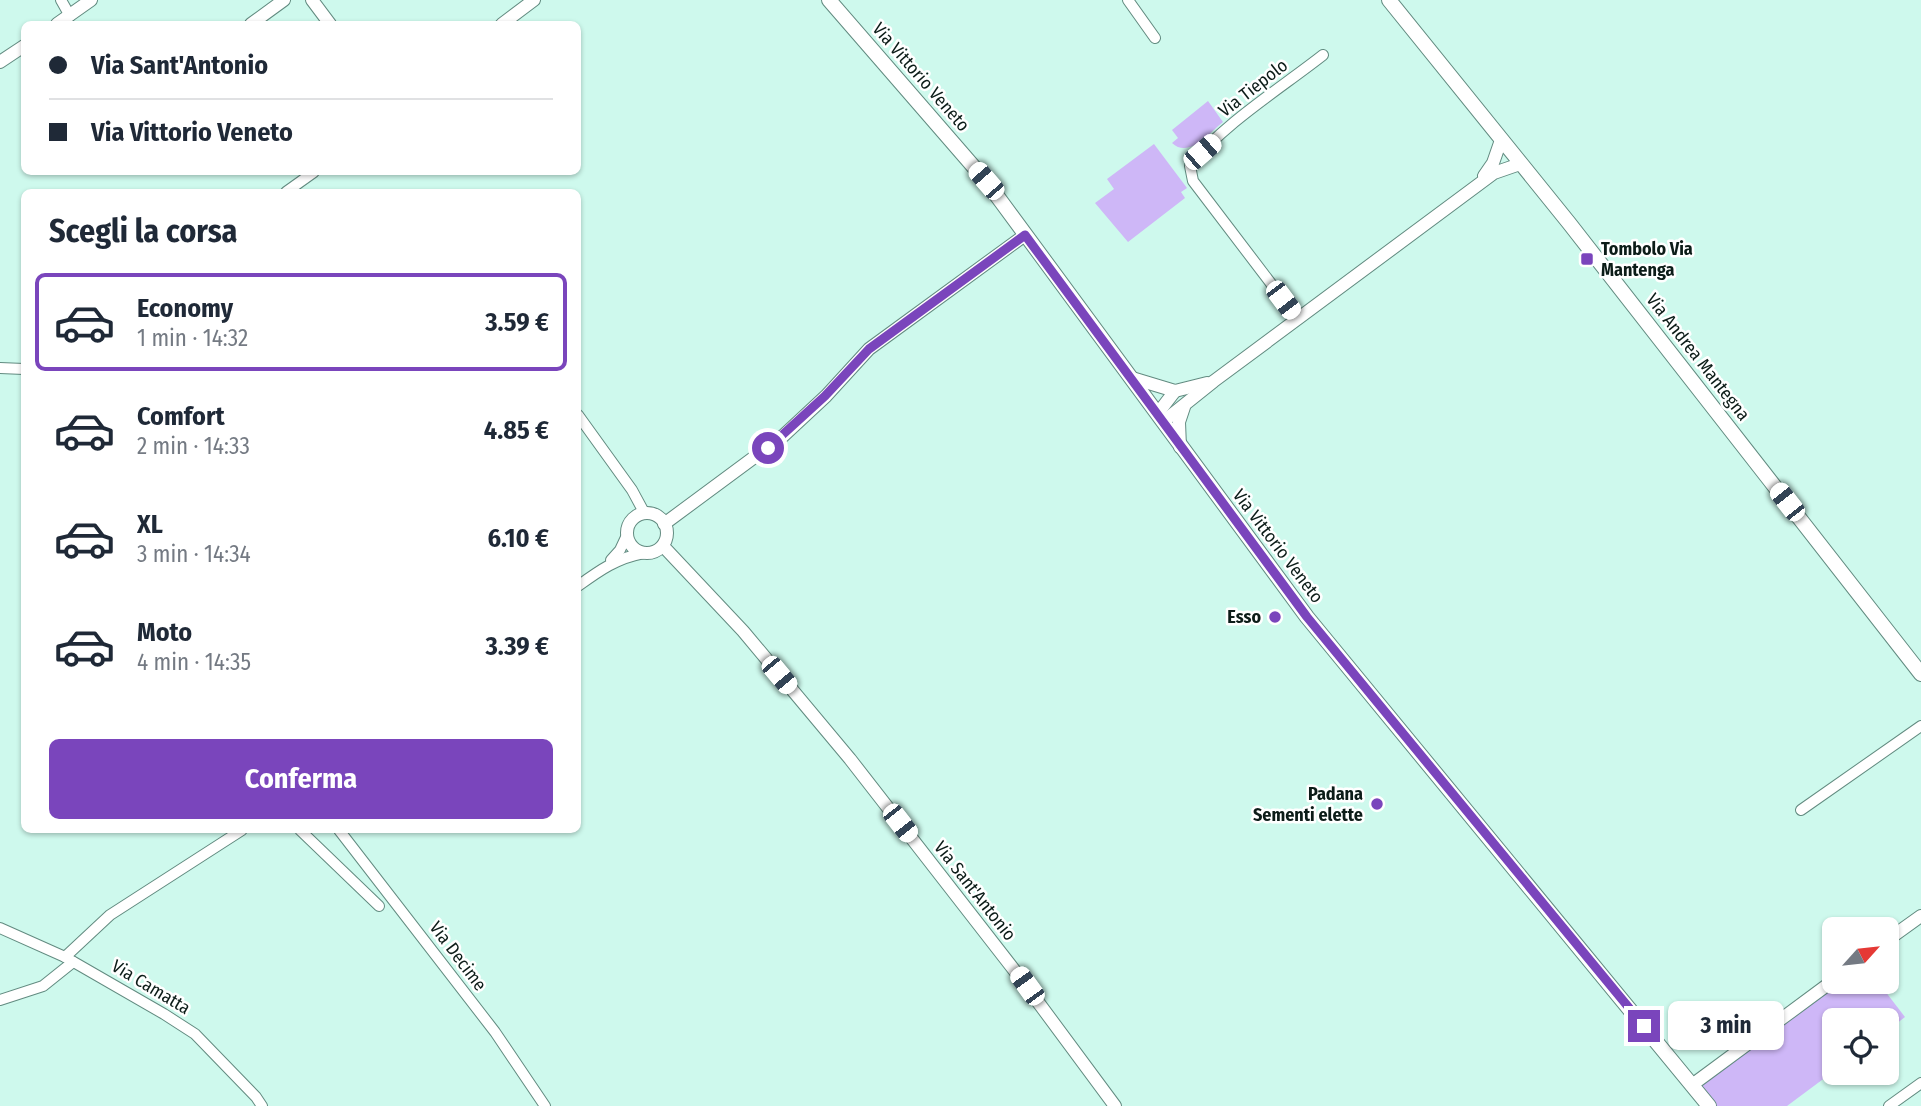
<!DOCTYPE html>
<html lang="it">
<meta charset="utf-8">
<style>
:root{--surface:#fff;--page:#f6f6f7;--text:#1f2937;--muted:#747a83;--line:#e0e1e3;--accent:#7a45bc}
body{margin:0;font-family:"Fira Sans Condensed",sans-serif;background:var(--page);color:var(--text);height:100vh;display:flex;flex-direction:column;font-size:26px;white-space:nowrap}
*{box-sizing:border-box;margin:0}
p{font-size:23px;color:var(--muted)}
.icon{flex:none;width:38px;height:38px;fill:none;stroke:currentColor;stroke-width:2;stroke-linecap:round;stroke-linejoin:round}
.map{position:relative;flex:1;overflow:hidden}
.drawer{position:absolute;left:21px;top:189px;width:560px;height:644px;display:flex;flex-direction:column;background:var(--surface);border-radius:10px;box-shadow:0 2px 5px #0004}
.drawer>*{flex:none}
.top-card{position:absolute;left:21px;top:21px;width:560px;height:154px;border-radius:10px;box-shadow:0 2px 5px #0004;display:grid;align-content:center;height:154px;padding:0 28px;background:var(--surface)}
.needle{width:46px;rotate:63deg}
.tools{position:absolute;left:1822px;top:917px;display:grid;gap:14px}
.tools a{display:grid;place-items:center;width:77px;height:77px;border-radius:10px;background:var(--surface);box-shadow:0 2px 5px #0004;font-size:35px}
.end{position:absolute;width:32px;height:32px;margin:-16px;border:9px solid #7a45bc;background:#fff;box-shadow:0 0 0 4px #fff}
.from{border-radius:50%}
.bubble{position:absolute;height:49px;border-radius:10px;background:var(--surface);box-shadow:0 2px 5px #0004;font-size:23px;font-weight:700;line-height:49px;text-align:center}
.car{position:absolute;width:21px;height:42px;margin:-21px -10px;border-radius:9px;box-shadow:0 0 5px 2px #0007;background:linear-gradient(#fff 24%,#345 0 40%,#fff 0 76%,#345 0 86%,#fff 0)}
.top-card b{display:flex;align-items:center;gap:24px;height:66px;font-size:26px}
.top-card b+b{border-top:2px solid var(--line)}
.top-card i{width:18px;height:18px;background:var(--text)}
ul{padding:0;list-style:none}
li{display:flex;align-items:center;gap:21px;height:98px;margin:0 14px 10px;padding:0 14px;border:4px solid transparent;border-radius:10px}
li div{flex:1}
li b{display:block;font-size:26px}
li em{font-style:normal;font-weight:700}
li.on{border-color:var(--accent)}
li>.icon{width:63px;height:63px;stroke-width:1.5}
h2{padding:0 28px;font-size:32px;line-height:84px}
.button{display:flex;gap:14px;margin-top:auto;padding:14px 28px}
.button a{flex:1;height:80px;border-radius:10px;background:var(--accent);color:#fff;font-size:28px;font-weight:700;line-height:80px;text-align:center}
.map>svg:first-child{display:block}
.green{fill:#ceb7f7}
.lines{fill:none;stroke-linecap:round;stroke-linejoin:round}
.minor-casing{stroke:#628b80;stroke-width:12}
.tertiary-casing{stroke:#628b80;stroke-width:14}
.secondary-casing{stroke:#628b80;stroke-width:16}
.minor{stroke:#fff;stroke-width:10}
.tertiary{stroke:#fff;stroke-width:12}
.secondary{stroke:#fff;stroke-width:14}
.route{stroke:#7a45bc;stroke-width:9}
.poi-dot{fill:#7a45bc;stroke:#fff;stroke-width:2.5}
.labels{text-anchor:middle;stroke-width:5;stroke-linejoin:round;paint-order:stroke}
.street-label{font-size:18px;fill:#0c1c18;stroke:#fff}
.poi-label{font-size:18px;font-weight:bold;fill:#0c1c18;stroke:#fff;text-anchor:end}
</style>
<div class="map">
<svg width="1921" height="1106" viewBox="0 0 1921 1106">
<rect width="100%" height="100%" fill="#cef9ed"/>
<g class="green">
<path d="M1208 101 1223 122C1209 133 1189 159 1172 143L1178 138 1172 130Z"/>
<polygon points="1154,144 1187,188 1181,192 1185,198 1128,242 1095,203 1114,189 1107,179"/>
<polygon points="1838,982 1878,982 1905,1017 1887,1031 1886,1020 1834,1020 1834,1071 1787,1106 1716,1106 1701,1087 1704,1082"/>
</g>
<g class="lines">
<defs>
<g id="minor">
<polyline points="61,0 70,16"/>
<polyline points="1128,0 1155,38"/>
<polyline points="286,192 314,172"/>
<path d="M1298 319 1193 181 1190 166C1223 124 1281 88 1323 55"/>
<polyline points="0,368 24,369"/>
<polyline points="578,415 632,490 645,514"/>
<polyline points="611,560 620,550 627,535"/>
<path d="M578 586C600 570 617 558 644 553"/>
<polyline points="1801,810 1921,726"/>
<polyline points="300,830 379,906"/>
<polyline points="339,830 495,1032 545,1106"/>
<polyline points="0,928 65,957 164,1014 195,1034 256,1097 262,1106"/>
<polyline points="65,957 110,915 242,830"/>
<polyline points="0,1000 43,986 73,962"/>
<polyline points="1889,1106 1921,1083"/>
</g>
<g id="tertiary">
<polyline points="312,0 330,24"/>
<polyline points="57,24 91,0"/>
<polyline points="251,24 284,0"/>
<polyline points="502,24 534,0"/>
<polyline points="0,62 24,46"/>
<polyline points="1484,176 1493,163 1501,140"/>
<polyline points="1132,378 1175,391 1207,383"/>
<polyline points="1158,413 1175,391"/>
<polyline points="1164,421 1214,381 1494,173 1520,164"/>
<polyline points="1180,447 1179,422 1184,407"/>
<circle cx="647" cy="533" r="20"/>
<polyline points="664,524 783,436 826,396 869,349 1025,235"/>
<polyline points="663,546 743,631 850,759 1018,975 1115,1106"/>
<polyline points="1886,941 1921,916"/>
<polyline points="1692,1085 1834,980"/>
</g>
<g id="secondary">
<polyline points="829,0 986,181 1307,617 1709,1106"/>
<polyline points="1389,0 1569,223 1921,674"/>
</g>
</defs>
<use href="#minor" class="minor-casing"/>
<use href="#tertiary" class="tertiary-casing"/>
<use href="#secondary" class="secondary-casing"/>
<use href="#minor" class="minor"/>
<use href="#tertiary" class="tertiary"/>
<use href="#secondary" class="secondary"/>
</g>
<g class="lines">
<polyline class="route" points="768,448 825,396 869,349 1025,235 1307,617 1644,1026"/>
</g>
<g class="poi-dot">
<rect x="1580" y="252" width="14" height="14" rx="3.5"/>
<circle cx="1275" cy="617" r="7"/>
<circle cx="1377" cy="804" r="7"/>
</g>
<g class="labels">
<g class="street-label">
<text transform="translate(921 77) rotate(49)" y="6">Via Vittorio Veneto</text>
<text transform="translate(1253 88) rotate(-38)" y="6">Via Tiepolo</text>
<text transform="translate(1698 357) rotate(52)" y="6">Via Andrea Mantegna</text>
<text transform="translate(1278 546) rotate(53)" y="6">Via Vittorio Veneto</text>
<text transform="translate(975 891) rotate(52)" y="6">Via Sant'Antonio</text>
<text transform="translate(458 956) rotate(53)" y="6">Via Decime</text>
<text transform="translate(151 987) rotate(31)" y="6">Via Camatta</text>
</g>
<g class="poi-label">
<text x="1601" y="255" text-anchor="start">Tombolo Via<tspan x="1601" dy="21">Mantenga</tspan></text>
<text x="1261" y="623">Esso</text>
<text x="1363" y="800">Padana<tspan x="1363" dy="21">Sementi elette</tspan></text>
</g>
</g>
</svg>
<div class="tools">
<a><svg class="needle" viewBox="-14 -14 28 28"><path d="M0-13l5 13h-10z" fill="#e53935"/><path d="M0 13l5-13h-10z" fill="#747a83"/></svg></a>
<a><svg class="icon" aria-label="locate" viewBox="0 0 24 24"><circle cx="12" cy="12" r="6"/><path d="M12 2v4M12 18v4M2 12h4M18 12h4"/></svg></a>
</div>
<i class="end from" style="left:768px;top:448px"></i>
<i class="end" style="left:1644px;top:1026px"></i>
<div class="bubble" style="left:1668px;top:1001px;width:116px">3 min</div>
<i class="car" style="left:1202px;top:152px;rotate:49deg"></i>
<i class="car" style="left:986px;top:181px;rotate:319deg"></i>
<i class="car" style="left:1283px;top:300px;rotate:143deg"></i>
<i class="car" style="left:1787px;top:502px;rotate:322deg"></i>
<i class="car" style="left:779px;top:675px;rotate:140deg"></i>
<i class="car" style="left:900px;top:823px;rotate:142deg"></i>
<i class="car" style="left:1027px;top:986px;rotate:324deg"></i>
<div class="top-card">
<b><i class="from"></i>Via Sant'Antonio</b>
<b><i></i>Via Vittorio Veneto</b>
</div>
<section class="drawer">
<h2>Scegli la corsa</h2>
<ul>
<li class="on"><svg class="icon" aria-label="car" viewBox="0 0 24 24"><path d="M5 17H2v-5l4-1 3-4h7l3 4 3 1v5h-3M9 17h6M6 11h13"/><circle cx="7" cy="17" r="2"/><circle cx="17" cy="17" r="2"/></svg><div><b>Economy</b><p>1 min · 14:32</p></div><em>3.59 €</em></li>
<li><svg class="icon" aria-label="car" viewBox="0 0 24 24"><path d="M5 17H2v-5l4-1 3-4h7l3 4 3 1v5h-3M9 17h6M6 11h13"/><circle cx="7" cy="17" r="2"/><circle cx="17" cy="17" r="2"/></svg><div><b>Comfort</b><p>2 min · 14:33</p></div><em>4.85 €</em></li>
<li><svg class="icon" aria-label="car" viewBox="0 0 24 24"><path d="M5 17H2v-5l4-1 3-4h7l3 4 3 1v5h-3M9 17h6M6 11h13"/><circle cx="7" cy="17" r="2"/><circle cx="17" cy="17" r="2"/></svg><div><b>XL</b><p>3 min · 14:34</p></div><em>6.10 €</em></li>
<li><svg class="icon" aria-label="car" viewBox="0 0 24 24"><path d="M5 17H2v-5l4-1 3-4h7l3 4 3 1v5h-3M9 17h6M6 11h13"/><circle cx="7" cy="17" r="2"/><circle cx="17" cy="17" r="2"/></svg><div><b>Moto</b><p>4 min · 14:35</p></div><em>3.39 €</em></li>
</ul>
<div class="button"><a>Conferma</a></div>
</section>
</div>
